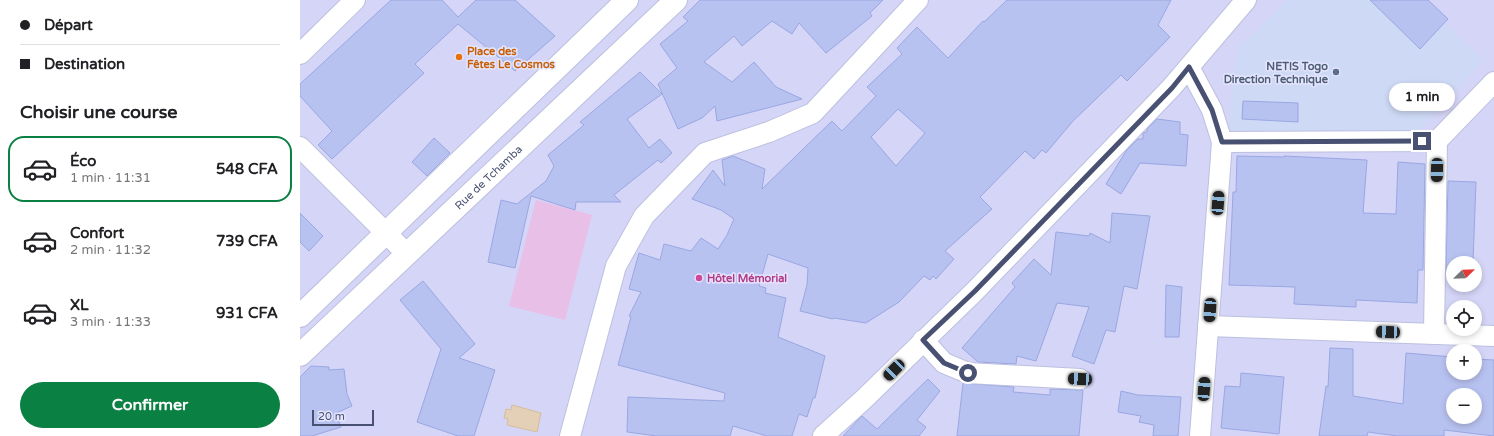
<!DOCTYPE html>
<html lang="fr">
<meta charset="utf-8">
<style>
:root{--surface:#fff;--page:#f6f6f6;--text:#202124;--muted:#757577;--line:#e0e0e0;--accent:#0b8043}
body{margin:0;font-family:"Varela Round",sans-serif;background:var(--page);color:var(--text);height:100vh;display:flex;flex-direction:column;font-size:15px;white-space:nowrap}
*{box-sizing:border-box;margin:0}
p{font-size:13px;color:var(--muted)}
.icon{flex:none;width:22px;height:22px;fill:none;stroke:currentColor;stroke-width:2;stroke-linecap:round;stroke-linejoin:round}
.map{position:relative;flex:1;overflow:hidden}
.details{display:flex;flex-direction:column;background:var(--surface);width:300px}
.details>*{flex:none}
.banner{display:grid;align-content:center;height:88px;padding:0 20px;background:var(--surface)}
.needle{width:26px;rotate:67deg}
.tools{position:absolute;left:1146px;top:256px;display:grid;gap:8px}
.tools a{display:grid;place-items:center;width:36px;height:36px;border-radius:50%;background:var(--surface);box-shadow:0 2px 6px #0003;font-size:20px}
.scale{position:absolute;left:12px;bottom:10px;width:62px;box-sizing:border-box;padding-left:4px;border:2px solid #485171;border-top:0;font-size:11px;line-height:14px;white-space:nowrap;color:#485171;-webkit-text-stroke:3px #e6e6ff;paint-order:stroke}
.end{position:absolute;width:18px;height:18px;margin:-9px;border:5px solid #485171;background:#fff;box-shadow:0 0 0 2px #fff}
.from{border-radius:50%}
.bubble{position:absolute;height:28px;border-radius:14px;background:var(--surface);box-shadow:0 2px 6px #0003;font-size:13px;font-weight:700;line-height:28px;text-align:center}
.car{position:absolute;width:12px;height:24px;margin:-12px -6px;border-radius:5px;box-shadow:0 0 3px 1px #0007;background:linear-gradient(#222 24%,#8ab4d8 0 40%,#222 0 76%,#8ab4d8 0 86%,#222 0)}
.banner b{display:flex;align-items:center;gap:14px;height:38px;font-size:15px}
.banner b+b{border-top:1px solid var(--line)}
.banner i{width:10px;height:10px;background:var(--text)}
ul{padding:0;list-style:none}
li{display:flex;align-items:center;gap:12px;height:66px;margin:0 8px 6px;padding:0 12px;border:2px solid transparent;border-radius:16px}
li div{flex:1}
li b{display:block;font-size:15px}
li em{font-style:normal;font-weight:700}
li.selected{border-color:var(--accent)}
li>.icon{width:36px;height:36px;stroke-width:1.5}
h2{padding:0 20px;font-size:18px;line-height:48px}
.button{display:flex;gap:8px;margin-top:auto;padding:8px 20px}
.button a{flex:1;height:46px;border-radius:24px;background:var(--accent);color:#fff;font-size:16px;font-weight:700;line-height:46px;text-align:center}
main{display:flex;flex:1;min-height:0}
.map>svg:first-child{display:block}
.residential{fill:#d5d5f7;fill-rule:evenodd}
.commercial{fill:#ced9f5}
.green{fill:#e8bfe7}
.water{fill:#e3d0b6;stroke:#d5bd9c}
.building{fill:#b8c2f0;stroke:#99a7e2;fill-rule:evenodd}
.lines{fill:none;stroke-linecap:round;stroke-linejoin:round}
.minor-casing{stroke:#bcc0df;stroke-width:22}
.tertiary-casing{stroke:#bcc0df;stroke-width:24}
.minor{stroke:#fff;stroke-width:20}
.tertiary{stroke:#fff;stroke-width:22}
.route{stroke:#485171;stroke-width:5}
.food-dot{fill:#e8710a;stroke:#e6e6ff;stroke-width:1.5}
.service-dot{fill:#5c6f8a;stroke:#e6e6ff;stroke-width:1.5}
.hotel-dot{fill:#d1479c;stroke:#e6e6ff;stroke-width:1.5}
.labels{text-anchor:middle;stroke-width:3;stroke-linejoin:round;paint-order:stroke}
.food-label{font-size:11px;font-weight:bold;fill:#c56008;stroke:#e6e6ff;text-anchor:start}
.service-label{font-size:11px;font-weight:bold;fill:#4e5e75;stroke:#e6e6ff;text-anchor:end}
.street-label{font-size:11px;fill:#485171;stroke:#e6e6ff}
.hotel-label{font-size:11px;font-weight:bold;fill:#b23c85;stroke:#e6e6ff;text-anchor:start}
</style>
<main>
<section class="details">
<div class="banner">
<b><i class="from"></i>Départ</b>
<b><i></i>Destination</b>
</div>
<h2>Choisir une course</h2>
<ul>
<li class="selected"><svg class="icon" aria-label="car" viewBox="0 0 24 24"><path d="M5 17H2v-5l4-1 3-4h7l3 4 3 1v5h-3M9 17h6M6 11h13"/><circle cx="7" cy="17" r="2"/><circle cx="17" cy="17" r="2"/></svg><div><b>Éco</b><p>1 min · 11:31</p></div><em>548 CFA</em></li>
<li><svg class="icon" aria-label="car" viewBox="0 0 24 24"><path d="M5 17H2v-5l4-1 3-4h7l3 4 3 1v5h-3M9 17h6M6 11h13"/><circle cx="7" cy="17" r="2"/><circle cx="17" cy="17" r="2"/></svg><div><b>Confort</b><p>2 min · 11:32</p></div><em>739 CFA</em></li>
<li><svg class="icon" aria-label="car" viewBox="0 0 24 24"><path d="M5 17H2v-5l4-1 3-4h7l3 4 3 1v5h-3M9 17h6M6 11h13"/><circle cx="7" cy="17" r="2"/><circle cx="17" cy="17" r="2"/></svg><div><b>XL</b><p>3 min · 11:33</p></div><em>931 CFA</em></li>
</ul>
<div class="button"><a>Confirmer</a></div>
</section>
<div class="map">
<svg width="1194" height="436" viewBox="0 0 1194 436">
<rect width="100%" height="100%" fill="#e1e0fb"/>
<path class="residential" d="M0 0H1194V436H0ZM1153 263H1175V285H1153ZM1153 307H1175V329H1153ZM1153 351H1175V373H1153ZM1153 395H1175V417H1153Z"/>
<polygon class="commercial" points="987,0 1122,0 1183,60 1116,136 927,138 937,49"/>
<polygon class="green" points="236,200 292,215 265,320 209,306"/>
<polygon class="water" points="212,405 241,413 237,432 207,425 208,419 204,418 206,409 211,410"/>
<g class="building">
<polygon points="91,0 142,0 158,17 176,0 215,0 255,36 215,71 158,24 115,64 124,73 32,159 18,145 32,131 0,96 0,84"/>
<polygon points="400,0 583,0 570,13 572,16 526,53 499,23 492,34 472,21 442,46 434,36 404,62 432,82 454,62 476,87 502,99 417,121 415,106 402,118 378,129 358,84 377,68 360,44 388,21 383,17"/>
<path d="M707 0H871L858 25 870 37 827 81 821 75 773 121 746 153 742 150 734 159 725 151 680 197 692 209 645 251 654 259 636 279 633 276 630 280 624 276 599 302 566 323 534 318 533 319 500 311 507 285 508 268 468 254 459 286 466 288 465 293 486 298 478 337 525 356 515 398H513L507 417 499 414 492 436H467L433 426 430 436H357L327 432 328 397 424 401 425 393 318 365 331 317 329 316 341 292 329 289 339 253 360 260 364 244 391 251 401 238 418 249 427 235 434 219 421 210 392 199 413 170 425 186 422 160 433 156 465 169 462 189 532 121 542 131 576 96 567 87 602 54 597 48 617 27 648 58 683 21 684 22ZM598 109 625 133 596 166 571 137Z"/>
<polygon points="1070,0 1128,0 1148,19 1120,49"/>
<polygon points="340,72 362,94 327,119 349,148 360,139 372,153 361,163 358,160 314,195 321,202 276,202 275,210 231,196 215,268 188,262 201,200 217,204 246,181 254,166 248,155 284,125 280,122"/>
<polygon points="943,101 998,103 998,122 942,119"/>
<polygon points="857,119 880,122 880,134 888,135 886,166 840,163 821,194 806,184 826,151 838,139 843,139 843,133 847,132 847,129"/>
<polygon points="134,138 150,153 127,176 112,162"/>
<polygon points="937,156 984,157 984,156 1067,160 1063,213 1096,214 1098,162 1125,164 1123,270 1118,270 1117,303 1056,300 1056,307 994,304 995,287 929,285 933,192 936,192"/>
<polygon points="1148,181 1176,182 1173,263 1153,263 1153,272 1146,271"/>
<polygon points="0,213 23,236 9,251 0,242"/>
<polygon points="812,213 850,216 837,289 824,286 815,332 806,330 794,364 772,356 789,307 757,303 736,361 717,356 716,364 678,362 662,348 715,287 712,283 734,259 751,275 756,232 789,236 790,233 810,243"/>
<polygon points="123,281 175,344 159,358 195,370 174,436 158,436 117,422 141,349 100,300"/>
<polygon points="866,285 882,287 879,337 865,337"/>
<path d="M1030 348 1053 349V396L1103 404 1106 353 1153 357V373H1175V359L1194 360V436L1144 430V436H1097L1068 432 1067 436H1019L1026 386 1028 387ZM1153 395H1175V417H1153Z"/>
<polygon points="11,366 29,367 29,370 44,369 47,394 52,406 36,413 41,427 12,436 0,436 0,377"/>
<polygon points="941,373 984,377 979,434 921,428 925,386 940,387"/>
<polygon points="628,379 640,391 617,420 626,427 619,436 543,436 562,416 577,429"/>
<polygon points="663,383 714,387 713,392 750,395 750,389 783,390 779,436 657,436"/>
<polygon points="821,391 838,395 881,397 878,436 853,436 854,425 839,422 841,416 818,412"/>
</g>
<g class="lines">
<defs>
<g id="minor">
<polyline points="0,54 55,0"/>
<polyline points="889,67 912,110 922,142 900,436"/>
<polyline points="922,142 1137,141"/>
<polyline points="0,147 107,254"/>
<polyline points="908,326 1194,336"/>
<polyline points="1134,334 1137,141 1194,82"/>
<polyline points="623,340 644,363 668,373 780,379"/>
<polyline points="270,436 316,266 344,216 405,153 469,132 513,113 618,0"/>
<polyline points="523,436 564,399 675,291 871,88 946,0"/>
</g>
<g id="tertiary">
<polyline points="0,316 327,0"/>
<path id="s1" d="M0 355 376 0"/>
</g>
</defs>
<use href="#minor" class="minor-casing"/>
<use href="#tertiary" class="tertiary-casing"/>
<use href="#minor" class="minor"/>
<use href="#tertiary" class="tertiary"/>
</g>
<g class="lines">
<polyline class="route" points="668,373 644,363 623,340 675,291 872,88 889,67 912,110 922,142 1122,141"/>
</g>
<circle class="food-dot" cx="159" cy="57" r="4"/>
<circle class="service-dot" cx="1036" cy="72" r="4"/>
<circle class="hotel-dot" cx="399" cy="278" r="4"/>
<g class="labels">
<g class="food-label">
<text x="167" y="55">Place des<tspan x="167" dy="13">Fêtes Le Cosmos</tspan></text>
</g>
<g class="service-label">
<text x="1028" y="70">NETIS Togo<tspan x="1028" dy="13">Direction Technique</tspan></text>
</g>
<g class="street-label">
<text dy="4" stroke="none"><textPath href="#s1" startOffset="259">Rue de Tchamba</textPath></text>
</g>
<g class="hotel-label">
<text x="407" y="282">Hôtel Mémorial</text>
</g>
</g>
</svg>
<div class="tools">
<a><svg class="needle" viewBox="-14 -14 28 28"><path d="M0-13l5 13h-10z" fill="#e53935"/><path d="M0 13l5-13h-10z" fill="#757577"/></svg></a>
<a><svg class="icon" aria-label="locate" viewBox="0 0 24 24"><circle cx="12" cy="12" r="6"/><path d="M12 2v4M12 18v4M2 12h4M18 12h4"/></svg></a>
<a>+</a>
<a>−</a>
</div>
<div class="scale">20 m</div>
<i class="end from" style="left:668px;top:373px"></i>
<i class="end" style="left:1122px;top:141px"></i>
<div class="bubble" style="left:1089px;top:83px;width:66px">1 min</div>
<i class="car" style="left:1137px;top:170px;rotate:181deg"></i>
<i class="car" style="left:918px;top:203px;rotate:4deg"></i>
<i class="car" style="left:910px;top:310px;rotate:184deg"></i>
<i class="car" style="left:1088px;top:332px;rotate:272deg"></i>
<i class="car" style="left:594px;top:370px;rotate:225deg"></i>
<i class="car" style="left:780px;top:379px;rotate:273deg"></i>
<i class="car" style="left:904px;top:389px;rotate:4deg"></i>
</div>
</main>
